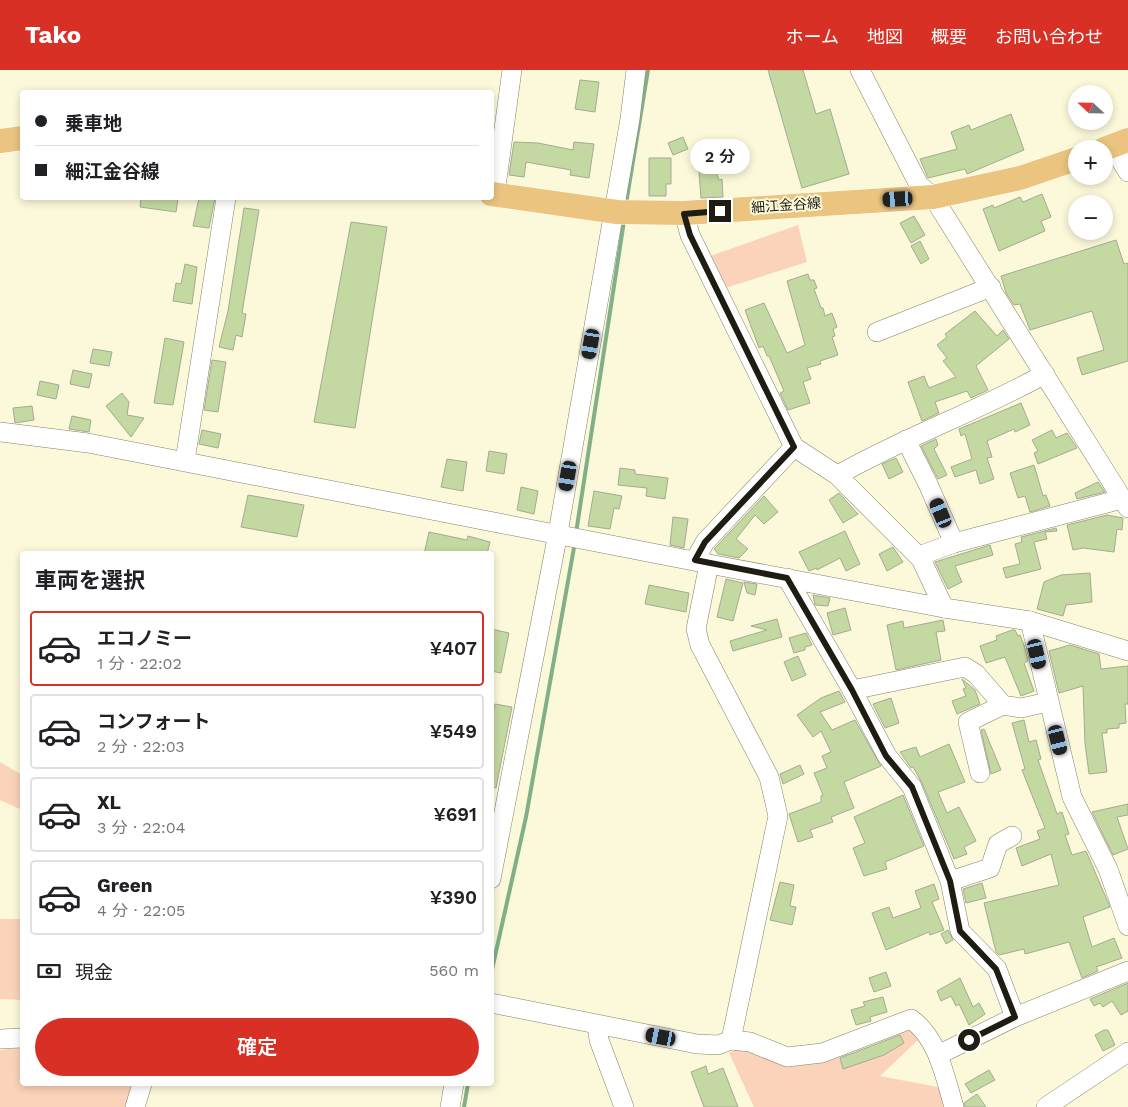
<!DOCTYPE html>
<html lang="ja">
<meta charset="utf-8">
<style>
:root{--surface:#fff;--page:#f2f2f2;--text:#202124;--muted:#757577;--line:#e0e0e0;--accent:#d93025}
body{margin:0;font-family:"Work Sans","Noto Sans JP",sans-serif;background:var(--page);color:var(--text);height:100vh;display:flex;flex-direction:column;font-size:19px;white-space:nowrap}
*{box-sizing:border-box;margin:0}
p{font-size:16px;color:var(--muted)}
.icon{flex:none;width:28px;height:28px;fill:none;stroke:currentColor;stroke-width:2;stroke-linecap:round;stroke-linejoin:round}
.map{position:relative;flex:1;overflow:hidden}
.sheet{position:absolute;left:20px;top:481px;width:474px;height:535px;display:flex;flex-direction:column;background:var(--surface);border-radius:5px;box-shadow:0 2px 8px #0003}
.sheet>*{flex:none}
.top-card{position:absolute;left:20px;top:20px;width:474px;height:110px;border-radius:5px;box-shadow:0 2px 8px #0003;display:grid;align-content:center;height:110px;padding:0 15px;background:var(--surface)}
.needle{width:32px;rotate:292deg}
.tools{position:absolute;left:1068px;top:15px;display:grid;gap:10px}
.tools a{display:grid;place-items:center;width:45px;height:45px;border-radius:50%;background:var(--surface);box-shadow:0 2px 8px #0003;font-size:25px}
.end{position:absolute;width:22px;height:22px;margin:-11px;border:6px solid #1f1d12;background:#fff;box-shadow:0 0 0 2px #fff}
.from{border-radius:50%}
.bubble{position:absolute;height:35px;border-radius:18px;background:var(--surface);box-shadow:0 2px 8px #0003;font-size:16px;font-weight:600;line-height:35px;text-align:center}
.car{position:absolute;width:15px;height:30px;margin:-15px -8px;border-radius:6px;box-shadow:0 0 4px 1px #0007;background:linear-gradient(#222 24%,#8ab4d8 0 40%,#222 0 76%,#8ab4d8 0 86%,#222 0)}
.top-card b{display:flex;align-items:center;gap:18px;height:48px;font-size:19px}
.top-card b+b{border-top:1px solid var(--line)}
.top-card i{width:12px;height:12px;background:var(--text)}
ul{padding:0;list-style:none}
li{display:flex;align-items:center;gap:15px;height:75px;margin:0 10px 8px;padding:0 5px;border:2px solid var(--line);border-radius:5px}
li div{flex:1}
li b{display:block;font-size:19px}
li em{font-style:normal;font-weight:600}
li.current{border-color:var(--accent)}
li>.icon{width:45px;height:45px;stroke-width:1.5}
h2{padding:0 15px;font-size:22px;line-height:60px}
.pay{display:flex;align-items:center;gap:12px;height:55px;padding:0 15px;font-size:19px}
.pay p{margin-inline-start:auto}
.primary-button{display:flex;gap:10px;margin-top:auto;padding:10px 15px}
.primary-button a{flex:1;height:58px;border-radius:30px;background:var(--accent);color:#fff;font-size:20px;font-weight:600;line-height:58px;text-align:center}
header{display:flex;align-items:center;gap:30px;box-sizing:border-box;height:70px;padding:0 25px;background:var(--accent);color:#fff}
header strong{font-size:24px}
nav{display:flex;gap:28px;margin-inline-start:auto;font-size:18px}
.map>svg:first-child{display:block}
.green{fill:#fbd3bb}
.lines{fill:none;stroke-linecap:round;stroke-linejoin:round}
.stream{stroke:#81b088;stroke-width:4}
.building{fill:#c4d8a1;stroke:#a2ac92}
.minor-casing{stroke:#868267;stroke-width:20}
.major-casing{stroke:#fff;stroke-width:25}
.minor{stroke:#fff;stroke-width:19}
.major{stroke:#ebc47f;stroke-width:24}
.route{stroke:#1f1d12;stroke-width:6}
.labels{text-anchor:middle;stroke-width:4;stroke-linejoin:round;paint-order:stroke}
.street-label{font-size:14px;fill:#1f1d12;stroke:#fcf8da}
</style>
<header>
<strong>Tako</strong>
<nav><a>ホーム</a><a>地図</a><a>概要</a><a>お問い合わせ</a></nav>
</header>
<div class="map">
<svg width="1128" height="1037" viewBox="0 0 1128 1037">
<rect width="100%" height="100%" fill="#fcf8da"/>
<g class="green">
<polygon points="798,155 807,192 722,219 705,188"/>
<polygon points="0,692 22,705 22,740 0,730"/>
<polygon points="0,849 22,849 22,930 0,929"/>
<polygon points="918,955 918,970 880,1006 943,1018 945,1037 754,1037 729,983 750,972 805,985 858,984"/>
<polygon points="22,977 22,1014 133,1014 126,1037 0,1037 0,980"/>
</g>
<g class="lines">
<g class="stream">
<polyline points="626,134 648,0"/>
<polyline points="576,463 624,151"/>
<polyline points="491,904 526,747 575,472"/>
<polyline points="464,1037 468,1014"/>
</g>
</g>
<g class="building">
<polygon points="768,0 803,0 816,44 830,39 849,104 802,118"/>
<polygon points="580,10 599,12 595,42 575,39"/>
<polygon points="1011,44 1024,80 967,104 965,99 928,108 920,89 957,79 951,62 969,55 971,60"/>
<polygon points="683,67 688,79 673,85 668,73"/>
<polygon points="514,72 538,73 573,80 574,72 594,74 589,108 570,105 571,100 526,92 524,107 509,105"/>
<polygon points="708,76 719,110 722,109 723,127 701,128 699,102 693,81"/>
<polygon points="649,88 671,88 671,114 666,114 666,126 649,126"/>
<polygon points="1042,124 1051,147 1041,151 1045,161 999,181 983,139 993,135 994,138 1020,127 1023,132"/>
<polygon points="141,128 178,128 176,142 140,137"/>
<polygon points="199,128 215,128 209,158 193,156"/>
<polygon points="244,138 259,140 242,243 246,244 242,267 236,265 233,280 219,277 228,241"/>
<polygon points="914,146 925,165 911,173 900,153"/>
<polygon points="351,152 387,157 355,358 314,352"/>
<polygon points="1116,170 1124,194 1128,193 1128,291 1082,305 1077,288 1104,280 1092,241 1030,260 1020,234 1014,235 1006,223 1001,206"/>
<polygon points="920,171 929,189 921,194 911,176"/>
<polygon points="185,194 197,197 192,234 173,231 176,213 181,214"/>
<polygon points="808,204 810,210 814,210 817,218 814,219 821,238 823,238 825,246 832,243 837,257 833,259 835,266 832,267 838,285 820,291 821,294 807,298 811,309 803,312 810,333 788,340 780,323 784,321 769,286 767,286 763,276 759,278 745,240 764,233 787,283 805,275 787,211"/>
<polygon points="975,241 997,266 1003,260 1009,269 976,296 988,320 971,328 967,321 935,332 939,343 922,351 908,312 924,306 929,318 956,307 943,291 947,288 937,275 947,267 945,264"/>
<polygon points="165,268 184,272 173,335 154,333"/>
<polygon points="93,279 112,282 109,296 90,293"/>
<polygon points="212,290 226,292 218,342 204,340"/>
<polygon points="73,300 92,304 89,318 70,314"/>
<polygon points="40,311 59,315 56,329 37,325"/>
<polygon points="122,323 129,332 127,345 144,348 131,367 106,336"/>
<polygon points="1021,333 1030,355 1015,362 1014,359 987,371 992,387 987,388 994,409 980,414 976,400 955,407 951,397 972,389 965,364 961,366 959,359"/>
<polygon points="32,336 34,350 15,353 13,338"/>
<polygon points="72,346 91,350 89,362 69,359"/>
<polygon points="202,360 221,364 218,378 199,374"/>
<polygon points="1052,360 1056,368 1067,363 1077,378 1038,394 1034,383 1038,381 1032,370"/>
<polygon points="936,369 938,375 934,379 947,405 938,409 921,376"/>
<polygon points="489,381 507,384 504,404 486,401"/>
<polygon points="896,388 903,402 889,409 882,394"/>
<polygon points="447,389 467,392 463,421 441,417"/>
<polygon points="1034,395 1043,426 1046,425 1050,436 1030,442 1025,426 1018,428 1010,403"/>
<polygon points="620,398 635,400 635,404 668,408 665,429 646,426 647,418 618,415"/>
<polygon points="1098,412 1105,422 1077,429 1075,423"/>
<polygon points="521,417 538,421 534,444 517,440"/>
<polygon points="594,421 622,426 619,439 614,438 610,459 588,456"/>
<polygon points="839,423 858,444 843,453 829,430"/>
<polygon points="248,425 304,435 297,467 241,457"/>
<polygon points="764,426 778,442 764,454 755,445 736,469 748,479 739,488 718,484 714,479"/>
<polygon points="1107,445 1123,448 1122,460 1117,459 1114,482 1083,478 1073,480 1067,455"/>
<polygon points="673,447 688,449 684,478 670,475"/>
<polygon points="1056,458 1057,461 1045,462 1047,469 1034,472 1041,499 1006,508 1003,498 1020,494 1015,474 1022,472 1021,467"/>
<polygon points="845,461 860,494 846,501 840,488 817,500 817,498 809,501 799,482"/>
<polygon points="429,462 467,470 468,466 490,472 487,484 424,484"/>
<polygon points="990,475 993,485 955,496 962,512 948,519 935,492"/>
<polygon points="893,477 903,492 887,501 879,484"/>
<polygon points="1090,503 1092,532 1066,535 1063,546 1037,539 1044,512 1061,505"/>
<polygon points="726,509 743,513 733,551 717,547"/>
<polygon points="744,512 757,514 755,525 747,523"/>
<polygon points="649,515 689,523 686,542 645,534"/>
<polygon points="813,525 830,528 828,536 815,535"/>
<polygon points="845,538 851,560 833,565 827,543"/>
<polygon points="777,549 782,567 733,581 730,571 767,560 751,556"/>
<polygon points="943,550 945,561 936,562 941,590 896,600 887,555 903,551 904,558"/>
<polygon points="491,559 509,563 501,603 491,601"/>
<polygon points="1012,560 1015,560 1018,566 1020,565 1024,575 1028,591 1024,593 1034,621 1021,626 1005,587 986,593 980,576 997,570 996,566"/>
<polygon points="806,563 812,575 805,577 805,580 794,583 789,568"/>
<polygon points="1070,575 1099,584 1101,599 1128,596 1128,634 1125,634 1126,653 1119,654 1119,658 1107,659 1107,663 1102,663 1107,702 1089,704 1085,673 1083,616 1059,623 1049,581"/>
<polygon points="798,586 806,605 792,611 784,592"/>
<polygon points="962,609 975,620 980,634 957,644 952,631 966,626 963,619 966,618"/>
<polygon points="839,621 845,632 820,642 832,660 855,650 881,696 844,712 854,738 831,747 833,752 810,760 813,767 798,772 789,744 821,732 821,726 823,725 814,703 827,698 822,686 831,682 821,661 813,667 797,645 821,628"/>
<polygon points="891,628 899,653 885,658 873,634"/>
<polygon points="495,634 512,637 496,718 491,717 491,653"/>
<polygon points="1024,650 1029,672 1036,670 1041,689 1038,690 1057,744 1062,742 1069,764 1065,765 1072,785 1086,781 1110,837 1083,847 1092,877 1114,868 1122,888 1096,897 1098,901 1082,908 1069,872 1025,884 1024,879 999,885 996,882 984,833 1059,815 1051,784 1022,796 1016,778 1040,769 1037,761 1045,758 1022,700 1025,699 1012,653"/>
<polygon points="984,659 1001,700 991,704 981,660"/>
<polygon points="949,674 965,712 938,722 947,743 959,737 976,771 964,777 967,784 954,789 922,713 913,697 911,698 900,682 916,677 920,687"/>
<polygon points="800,695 804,704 783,714 780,704"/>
<polygon points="903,725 924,776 885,792 887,799 864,806 853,778 865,773 854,747"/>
<polygon points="1128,734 1128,745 1117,747 1128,779 1113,785 1092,742"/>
<polygon points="780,812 794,815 790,836 796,837 792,855 770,850"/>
<polygon points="982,813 986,828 966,833 963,819"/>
<polygon points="934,814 939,829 932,832 944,860 930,865 929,862 886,880 872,843 889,837 893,848 921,838 915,821"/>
<polygon points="948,860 953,870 946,874 941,864"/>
<polygon points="886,902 891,916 874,922 869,908"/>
<polygon points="960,908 973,937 979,933 985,944 969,955 959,934 956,936 951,926 941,931 937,921"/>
<polygon points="1128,913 1128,941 1121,945 1112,931 1103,937 1100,933 1094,936 1090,929"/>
<polygon points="883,927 887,942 870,947 871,951 856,955 851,940 865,936 863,932"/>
<polygon points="1104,960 1108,960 1115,975 1103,981 1095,965"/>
<polygon points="900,965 904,973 884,985 843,999 840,988"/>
<polygon points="706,996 708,1004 723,998 738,1037 704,1037 691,1002"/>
<polygon points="989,1000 995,1010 971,1023 965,1014"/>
<polygon points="977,1024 986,1037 965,1037 964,1033"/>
</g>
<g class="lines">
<defs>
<g id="minor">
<polyline points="860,0 919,115 933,127 1128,438"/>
<polyline points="1112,76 1128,102"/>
<polyline points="495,124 512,0"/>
<polyline points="684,143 690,165 794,377 837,405 921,489 944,538"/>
<polyline points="877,262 991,217"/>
<polyline points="0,362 88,373 709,494 944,538 1030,551 1128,581"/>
<polyline points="906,370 928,414 954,473"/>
<polyline points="185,391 226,128"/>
<path d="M838 405C905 367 978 341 1045 304"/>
<polyline points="919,486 954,473 1122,429"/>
<polyline points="695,490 705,472 794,377"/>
<polyline points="709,494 696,559 700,575 769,707 778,746 731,970"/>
<polyline points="787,508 852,620 887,686 912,717 950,811 960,861 997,899 1015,947"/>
<polyline points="1030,551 1072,727 1108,799 1128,856"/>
<polyline points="852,620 965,597 976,604 1003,635 1021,638 1048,632"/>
<polyline points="980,703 968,652 1003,635"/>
<polyline points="491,809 558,463 630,49 636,0"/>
<polyline points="950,811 990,798 998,774 1012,766"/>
<path d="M491 933 697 974 718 975 731 970 750 972 787 987 822 983 911 949C938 968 945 1007 954 1037"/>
<polyline points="597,955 599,970 624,1037"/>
<polyline points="0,969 22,968"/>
<polyline points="938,985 1015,947 1128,901"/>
<polyline points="135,1037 142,1014"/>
<polyline points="450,1037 454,1014"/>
<polyline points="1046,1037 1128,982"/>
</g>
<g id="major">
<polyline points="0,71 22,68"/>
<polyline points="1104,79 1128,70"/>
<polyline points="491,124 617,142 684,143 933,127 1020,108 1076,89"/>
</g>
</defs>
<use href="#minor" class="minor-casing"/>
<use href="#major" class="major-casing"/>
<use href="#minor" class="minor"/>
<use href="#major" class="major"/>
</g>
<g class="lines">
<polyline class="route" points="720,141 684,144 690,165 794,377 705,472 695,490 787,508 852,620 886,686 912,717 950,811 960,861 996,899 1015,947 969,970"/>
</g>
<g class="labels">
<g class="street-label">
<text transform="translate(786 135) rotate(-4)" y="5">細江金谷線</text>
</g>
</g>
</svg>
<div class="tools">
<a><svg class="needle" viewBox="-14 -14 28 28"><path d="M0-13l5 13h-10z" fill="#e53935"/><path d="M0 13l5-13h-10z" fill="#757577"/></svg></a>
<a>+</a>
<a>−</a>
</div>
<i class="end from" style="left:969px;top:970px"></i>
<i class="end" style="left:720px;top:141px"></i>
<div class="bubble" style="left:690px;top:69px;width:60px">2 分</div>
<i class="car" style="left:898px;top:129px;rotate:267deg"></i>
<i class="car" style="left:591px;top:274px;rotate:190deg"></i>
<i class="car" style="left:568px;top:406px;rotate:190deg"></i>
<i class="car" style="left:941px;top:443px;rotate:337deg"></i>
<i class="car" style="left:1037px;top:584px;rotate:167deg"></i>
<i class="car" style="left:1058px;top:670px;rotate:166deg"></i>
<i class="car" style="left:661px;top:967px;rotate:281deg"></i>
<div class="top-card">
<b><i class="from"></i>乗車地</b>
<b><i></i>細江金谷線</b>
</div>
<section class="sheet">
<h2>車両を選択</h2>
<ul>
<li class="current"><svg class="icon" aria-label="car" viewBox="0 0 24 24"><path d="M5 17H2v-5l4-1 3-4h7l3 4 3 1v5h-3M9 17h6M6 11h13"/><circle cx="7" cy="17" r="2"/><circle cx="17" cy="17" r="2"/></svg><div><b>エコノミー</b><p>1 分 · 22:02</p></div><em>¥407</em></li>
<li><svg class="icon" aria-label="car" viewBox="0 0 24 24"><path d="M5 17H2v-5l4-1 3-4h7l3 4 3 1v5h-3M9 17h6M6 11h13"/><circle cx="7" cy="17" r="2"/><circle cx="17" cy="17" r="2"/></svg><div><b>コンフォート</b><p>2 分 · 22:03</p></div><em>¥549</em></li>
<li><svg class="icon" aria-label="car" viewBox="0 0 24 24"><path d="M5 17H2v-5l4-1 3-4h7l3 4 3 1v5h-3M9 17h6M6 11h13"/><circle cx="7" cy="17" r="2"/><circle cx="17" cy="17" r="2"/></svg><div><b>XL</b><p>3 分 · 22:04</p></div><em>¥691</em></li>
<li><svg class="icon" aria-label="car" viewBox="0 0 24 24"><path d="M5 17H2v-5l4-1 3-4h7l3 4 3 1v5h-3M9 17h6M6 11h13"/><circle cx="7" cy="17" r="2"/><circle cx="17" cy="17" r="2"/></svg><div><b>Green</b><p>4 分 · 22:05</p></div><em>¥390</em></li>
</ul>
<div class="pay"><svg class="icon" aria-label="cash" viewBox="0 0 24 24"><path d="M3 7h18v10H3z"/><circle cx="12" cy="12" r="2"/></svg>現金<p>560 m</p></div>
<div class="primary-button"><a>確定</a></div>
</section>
</div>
